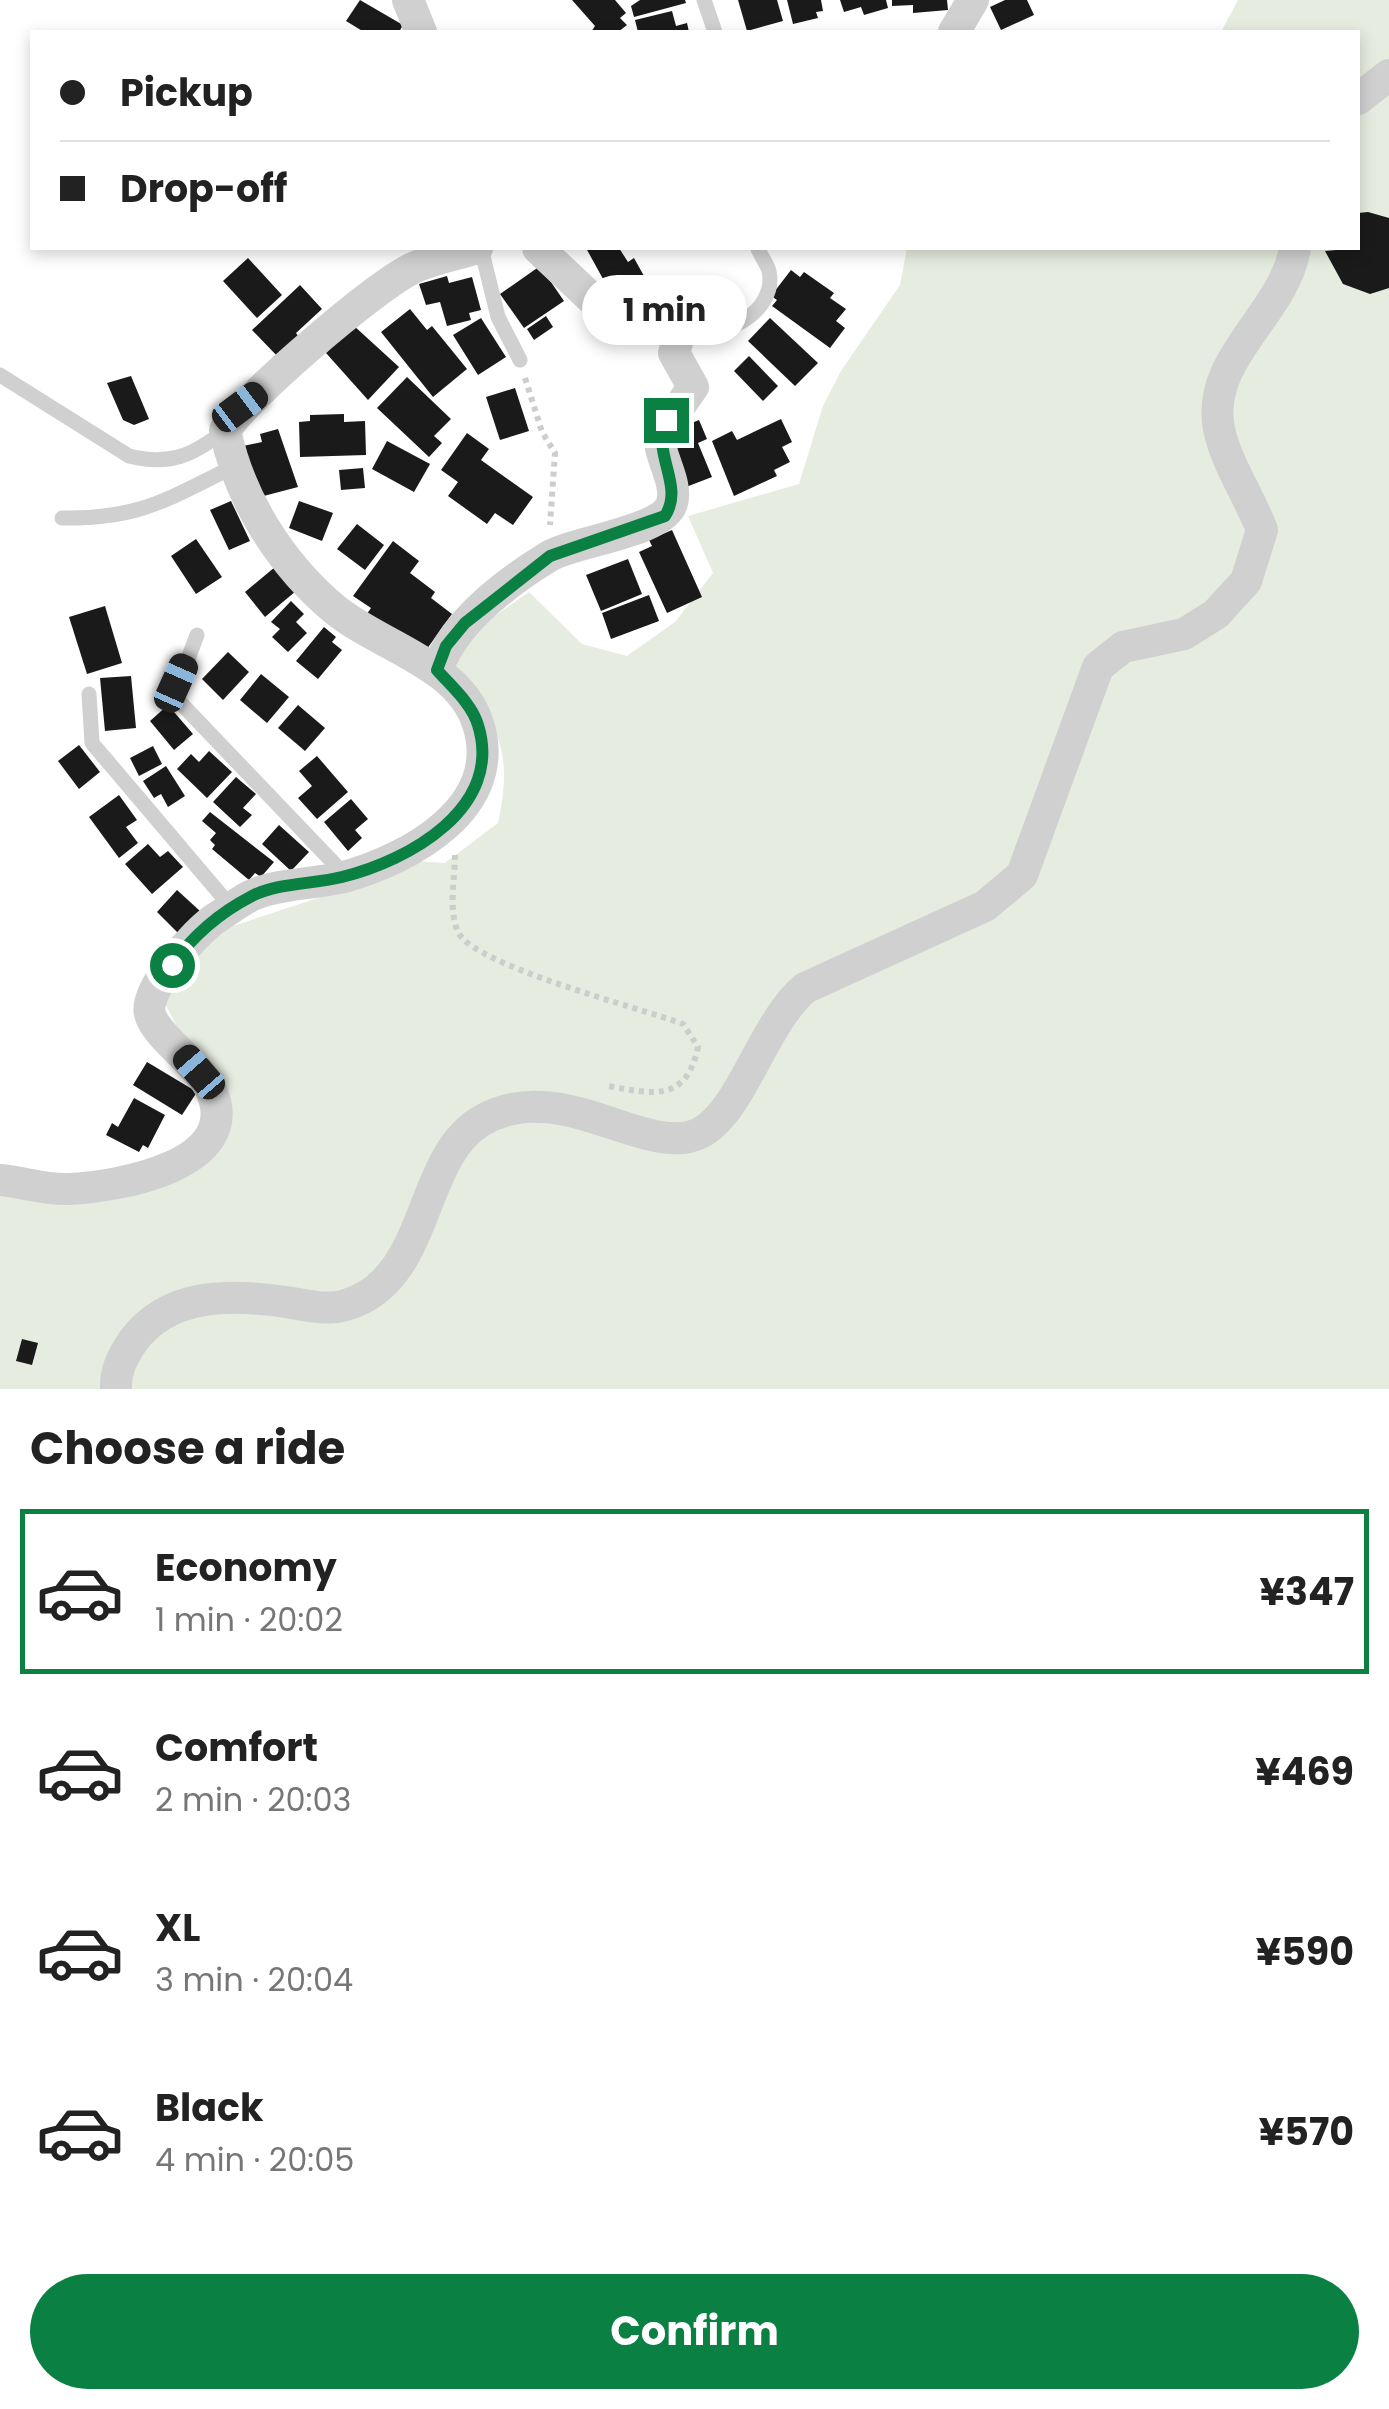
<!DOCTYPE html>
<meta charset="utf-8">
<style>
:root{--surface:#fff;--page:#f2f2f2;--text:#222;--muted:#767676;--line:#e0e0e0;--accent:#0b8043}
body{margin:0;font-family:Poppins,sans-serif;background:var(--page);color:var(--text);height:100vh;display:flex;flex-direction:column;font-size:38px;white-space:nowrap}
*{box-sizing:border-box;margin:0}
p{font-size:32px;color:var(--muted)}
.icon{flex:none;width:55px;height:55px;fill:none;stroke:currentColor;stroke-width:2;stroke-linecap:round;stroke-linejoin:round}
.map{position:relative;height:1389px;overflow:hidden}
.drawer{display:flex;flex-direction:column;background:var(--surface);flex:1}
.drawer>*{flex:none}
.banner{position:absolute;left:30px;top:30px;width:1330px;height:220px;border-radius:0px;box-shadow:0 5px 15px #0003;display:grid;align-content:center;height:220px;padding:0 30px;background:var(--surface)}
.end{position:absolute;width:45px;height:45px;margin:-22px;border:12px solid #0b8043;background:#fff;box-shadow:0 0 0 5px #fff}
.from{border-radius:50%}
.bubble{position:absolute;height:70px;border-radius:35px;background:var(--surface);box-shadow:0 5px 15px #0003;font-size:32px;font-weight:700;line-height:70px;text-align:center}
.car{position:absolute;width:30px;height:60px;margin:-30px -15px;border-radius:12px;box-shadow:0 0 8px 2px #0007;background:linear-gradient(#222 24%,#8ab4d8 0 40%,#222 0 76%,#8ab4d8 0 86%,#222 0)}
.banner b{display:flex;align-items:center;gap:35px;height:95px;font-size:38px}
.banner b+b{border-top:2px solid var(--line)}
.banner i{width:25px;height:25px;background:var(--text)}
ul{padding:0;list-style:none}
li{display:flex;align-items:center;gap:30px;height:165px;margin:0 20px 15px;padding:0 10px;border:5px solid transparent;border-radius:0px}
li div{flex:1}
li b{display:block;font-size:38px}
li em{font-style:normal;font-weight:700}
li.on{border-color:var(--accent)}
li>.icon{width:90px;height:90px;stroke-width:1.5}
h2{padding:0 30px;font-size:45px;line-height:120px}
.primary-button{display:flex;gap:20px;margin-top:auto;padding:20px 30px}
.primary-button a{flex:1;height:115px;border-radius:60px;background:var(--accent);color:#fff;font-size:40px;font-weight:700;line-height:115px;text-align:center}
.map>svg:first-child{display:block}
.green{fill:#e6ecdf}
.building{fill:#1a1a1a}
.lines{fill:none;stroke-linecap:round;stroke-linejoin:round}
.path{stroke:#cdcdcd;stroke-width:6;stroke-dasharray:5 5;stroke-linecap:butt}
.lane{stroke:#d0d0d0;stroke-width:15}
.street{stroke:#d0d0d0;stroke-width:32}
.route{stroke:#0b8043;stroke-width:12}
</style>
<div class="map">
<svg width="1389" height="1389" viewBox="0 0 1389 1389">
<rect width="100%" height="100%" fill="#fff"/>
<path class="green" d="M1238 0H1389V1389H0V1195L219 1143 182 1037 165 1003 184 964 224 929 388 875 415 861 445 863 498 823C515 744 495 724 450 662L476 629 529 592 582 644 627 656 675 622 713 573 688 516 799 484 823 406 841 371 900 285 907 248H1358V32H1221Z"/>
<g class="building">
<polygon points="360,0 403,25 399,32 364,32 346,21"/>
<polygon points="572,0 615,0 626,13 620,18 627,25 618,32 591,32 595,26"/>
<polygon points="640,0 685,0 686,3 634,17 631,6"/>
<polygon points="738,0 777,0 783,21 747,31"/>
<polygon points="787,0 821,0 823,11 816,12 818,18 793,24"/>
<polygon points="840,0 886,0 888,8 864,15 861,7 844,12"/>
<polygon points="892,0 947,0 948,10 913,13 913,5 892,6"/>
<polygon points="1005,0 1027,0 1034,15 1001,30 990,7"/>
<polygon points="672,11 676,26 687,23 689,32 638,32 635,20"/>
<polygon points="1368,212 1389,218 1389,288 1370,294 1343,284 1325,251 1358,248 1358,213"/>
<polygon points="586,248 619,248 628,262 634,258 649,285 619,308"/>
<polygon points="248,258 282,295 257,318 223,281"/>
<polygon points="540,266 564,301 524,328 500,294"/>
<polygon points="791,270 800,277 804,272 834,293 830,298 846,309 836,321 845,328 830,348 772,306 777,300 771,296"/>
<polygon points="447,276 449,283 472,277 481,310 469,313 471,320 447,326 440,302 426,305 419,284"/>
<polygon points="300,285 322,309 296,333 301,340 280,359 252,330"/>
<polygon points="410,309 427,330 432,326 467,369 433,397 381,332"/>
<polygon points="546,316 553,327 534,340 527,329"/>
<polygon points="481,318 506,357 478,375 453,335"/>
<polygon points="770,318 818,363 795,386 748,341"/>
<polygon points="353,325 399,367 368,400 326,353"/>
<polygon points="749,356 778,386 763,401 734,371"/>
<polygon points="131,376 149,419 134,425 123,420 107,383"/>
<polygon points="407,377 451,419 434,436 442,443 429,457 377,408"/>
<polygon points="515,388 529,431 500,440 486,397"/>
<polygon points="344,414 344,422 365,421 366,455 300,457 299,422 310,421 310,415"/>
<polygon points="781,419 792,442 782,447 790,462 774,470 777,476 734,496 712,441 732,431 737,440"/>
<polygon points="699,420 707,439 698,443 712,477 686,487 664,434"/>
<polygon points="278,429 298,487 256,498 243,446 262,442 260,434"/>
<polygon points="467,433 489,449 481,460 533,497 513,525 495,513 487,524 448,496 458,482 441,470"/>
<polygon points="387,441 430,464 414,492 372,469"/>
<polygon points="363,468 365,488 341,490 339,470"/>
<polygon points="231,501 250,541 229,550 210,510"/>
<polygon points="299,501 333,513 322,541 289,528"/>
<polygon points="357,524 384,545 365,570 337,549"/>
<polygon points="672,530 702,597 667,613 639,552 652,546 649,540"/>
<polygon points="196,539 222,577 196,594 171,556"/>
<polygon points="393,541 419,561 410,573 435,592 431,598 452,614 424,653 364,618 371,608 353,596"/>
<polygon points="628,559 642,594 601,611 586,575"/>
<polygon points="275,567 296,591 265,617 245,592"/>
<polygon points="649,595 659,621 611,639 602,613"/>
<polygon points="291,601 304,614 296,622 307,633 288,652 272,637 280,629 271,622"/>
<polygon points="105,606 122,663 87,674 69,617"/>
<polygon points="324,627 336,637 332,642 342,650 318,679 296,661"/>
<polygon points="228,652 249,672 223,700 202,679"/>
<polygon points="261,674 289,697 267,723 240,700"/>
<polygon points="131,676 136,728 105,731 100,678"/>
<polygon points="168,705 193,734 174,750 150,721"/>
<polygon points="298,705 325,728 305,751 278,728"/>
<polygon points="79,745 100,772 79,789 58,761"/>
<polygon points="153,746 162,764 139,776 130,758"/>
<polygon points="209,751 232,772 207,798 177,769 191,754 199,762"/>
<polygon points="317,756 348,792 317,819 298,798 312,786 299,771"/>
<polygon points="166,766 185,796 168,807 161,794 154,798 143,781"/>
<polygon points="236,777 256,794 243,808 252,815 240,827 213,802"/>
<polygon points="119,795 137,820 126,827 138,843 119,858 89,817"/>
<polygon points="351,799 368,819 355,830 362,838 348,851 324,822"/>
<polygon points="210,812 274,862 261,877 255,873 249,880 212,849 215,845 210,840 216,833 202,821"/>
<polygon points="279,825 309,852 291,871 262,844"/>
<polygon points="148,844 160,857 168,851 183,867 152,894 125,864"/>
<polygon points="177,890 200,911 178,933 157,912"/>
<polygon points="147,1062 197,1092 182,1115 133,1085"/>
<polygon points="134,1098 165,1115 148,1148 143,1145 139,1152 106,1135 112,1123 118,1127"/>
<polygon points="22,1339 38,1343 32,1365 16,1361"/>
</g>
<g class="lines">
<g class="path">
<polyline points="525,378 542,432 555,453 550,525"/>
<path d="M455 855C455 878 448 910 458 932 474 966 641 1008 683 1024L698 1047C686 1103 653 1094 608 1086"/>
</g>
<g class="lane">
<polyline points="704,0 715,32"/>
<polyline points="481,248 498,317 520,360"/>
<path d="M681 329C718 344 778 313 769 271 767 264 761 256 758 249"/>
<path d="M0 375 129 456C169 466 193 456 225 430"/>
<path d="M62 518C139 519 166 500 233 467"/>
<polyline points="197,635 174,696 346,876"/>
<polyline points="89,694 92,743 232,908"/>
</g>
<g class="street">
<polyline points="408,0 421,32"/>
<polyline points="954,32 973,0"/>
<polyline points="1358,99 1389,75"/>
<path d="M437 670C453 623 506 583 548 557 574 541 664 532 672 503 678 482 659 457 659 436L693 387 674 353 681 329 643 310 606 312 538 248"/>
<path d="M0 1180C22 1182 46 1190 68 1189 116 1187 245 1166 211 1090 199 1064 156 1037 150 1014 143 990 196 931 216 918 229 910 242 899 255 894 282 883 316 884 344 877 409 859 505 807 478 724 459 663 378 646 333 608 280 563 239 498 225 430 249 394 371 290 411 269 431 259 456 255 477 248"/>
<path d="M116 1389C115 1370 123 1356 133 1341 169 1292 232 1294 286 1302 305 1305 326 1311 346 1305 431 1280 417 1159 481 1121 560 1074 647 1160 700 1133 741 1113 763 1023 805 988L985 906 1022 875 1098 667 1123 647 1184 634 1216 614 1246 581 1262 530C1250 498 1226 463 1219 429 1205 358 1284 315 1295 248"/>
</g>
</g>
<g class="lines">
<path class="route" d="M172 965C194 934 219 913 252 896 277 883 314 884 342 877 408 861 504 808 478 725 472 704 451 686 437 670L446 646 465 623 550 556 665 516C685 485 651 454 666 420"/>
</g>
</svg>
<i class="end from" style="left:172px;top:965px"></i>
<i class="end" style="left:666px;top:420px"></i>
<div class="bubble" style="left:582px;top:275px;width:165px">1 min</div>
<i class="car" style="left:240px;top:407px;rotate:53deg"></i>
<i class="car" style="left:176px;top:683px;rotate:24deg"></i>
<i class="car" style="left:199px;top:1072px;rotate:319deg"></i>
<div class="banner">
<b><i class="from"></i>Pickup</b>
<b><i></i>Drop-off</b>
</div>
</div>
<section class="drawer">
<h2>Choose a ride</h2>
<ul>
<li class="on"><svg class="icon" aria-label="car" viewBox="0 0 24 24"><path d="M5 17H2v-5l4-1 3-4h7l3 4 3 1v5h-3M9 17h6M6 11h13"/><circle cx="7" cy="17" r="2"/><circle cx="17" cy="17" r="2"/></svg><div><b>Economy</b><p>1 min · 20:02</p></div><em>¥347</em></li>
<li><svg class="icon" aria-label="car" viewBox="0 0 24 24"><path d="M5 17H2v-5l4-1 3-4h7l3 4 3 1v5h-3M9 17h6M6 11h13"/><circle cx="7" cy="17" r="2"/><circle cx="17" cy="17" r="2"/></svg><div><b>Comfort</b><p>2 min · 20:03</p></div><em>¥469</em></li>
<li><svg class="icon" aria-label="car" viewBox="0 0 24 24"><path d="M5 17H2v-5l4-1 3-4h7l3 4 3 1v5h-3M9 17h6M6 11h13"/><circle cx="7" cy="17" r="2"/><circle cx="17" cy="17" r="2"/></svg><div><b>XL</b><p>3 min · 20:04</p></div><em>¥590</em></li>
<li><svg class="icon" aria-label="car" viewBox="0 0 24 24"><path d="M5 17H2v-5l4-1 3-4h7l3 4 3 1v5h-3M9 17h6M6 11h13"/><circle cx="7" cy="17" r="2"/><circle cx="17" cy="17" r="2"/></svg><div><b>Black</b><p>4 min · 20:05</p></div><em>¥570</em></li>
</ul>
<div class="primary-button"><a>Confirm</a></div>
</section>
